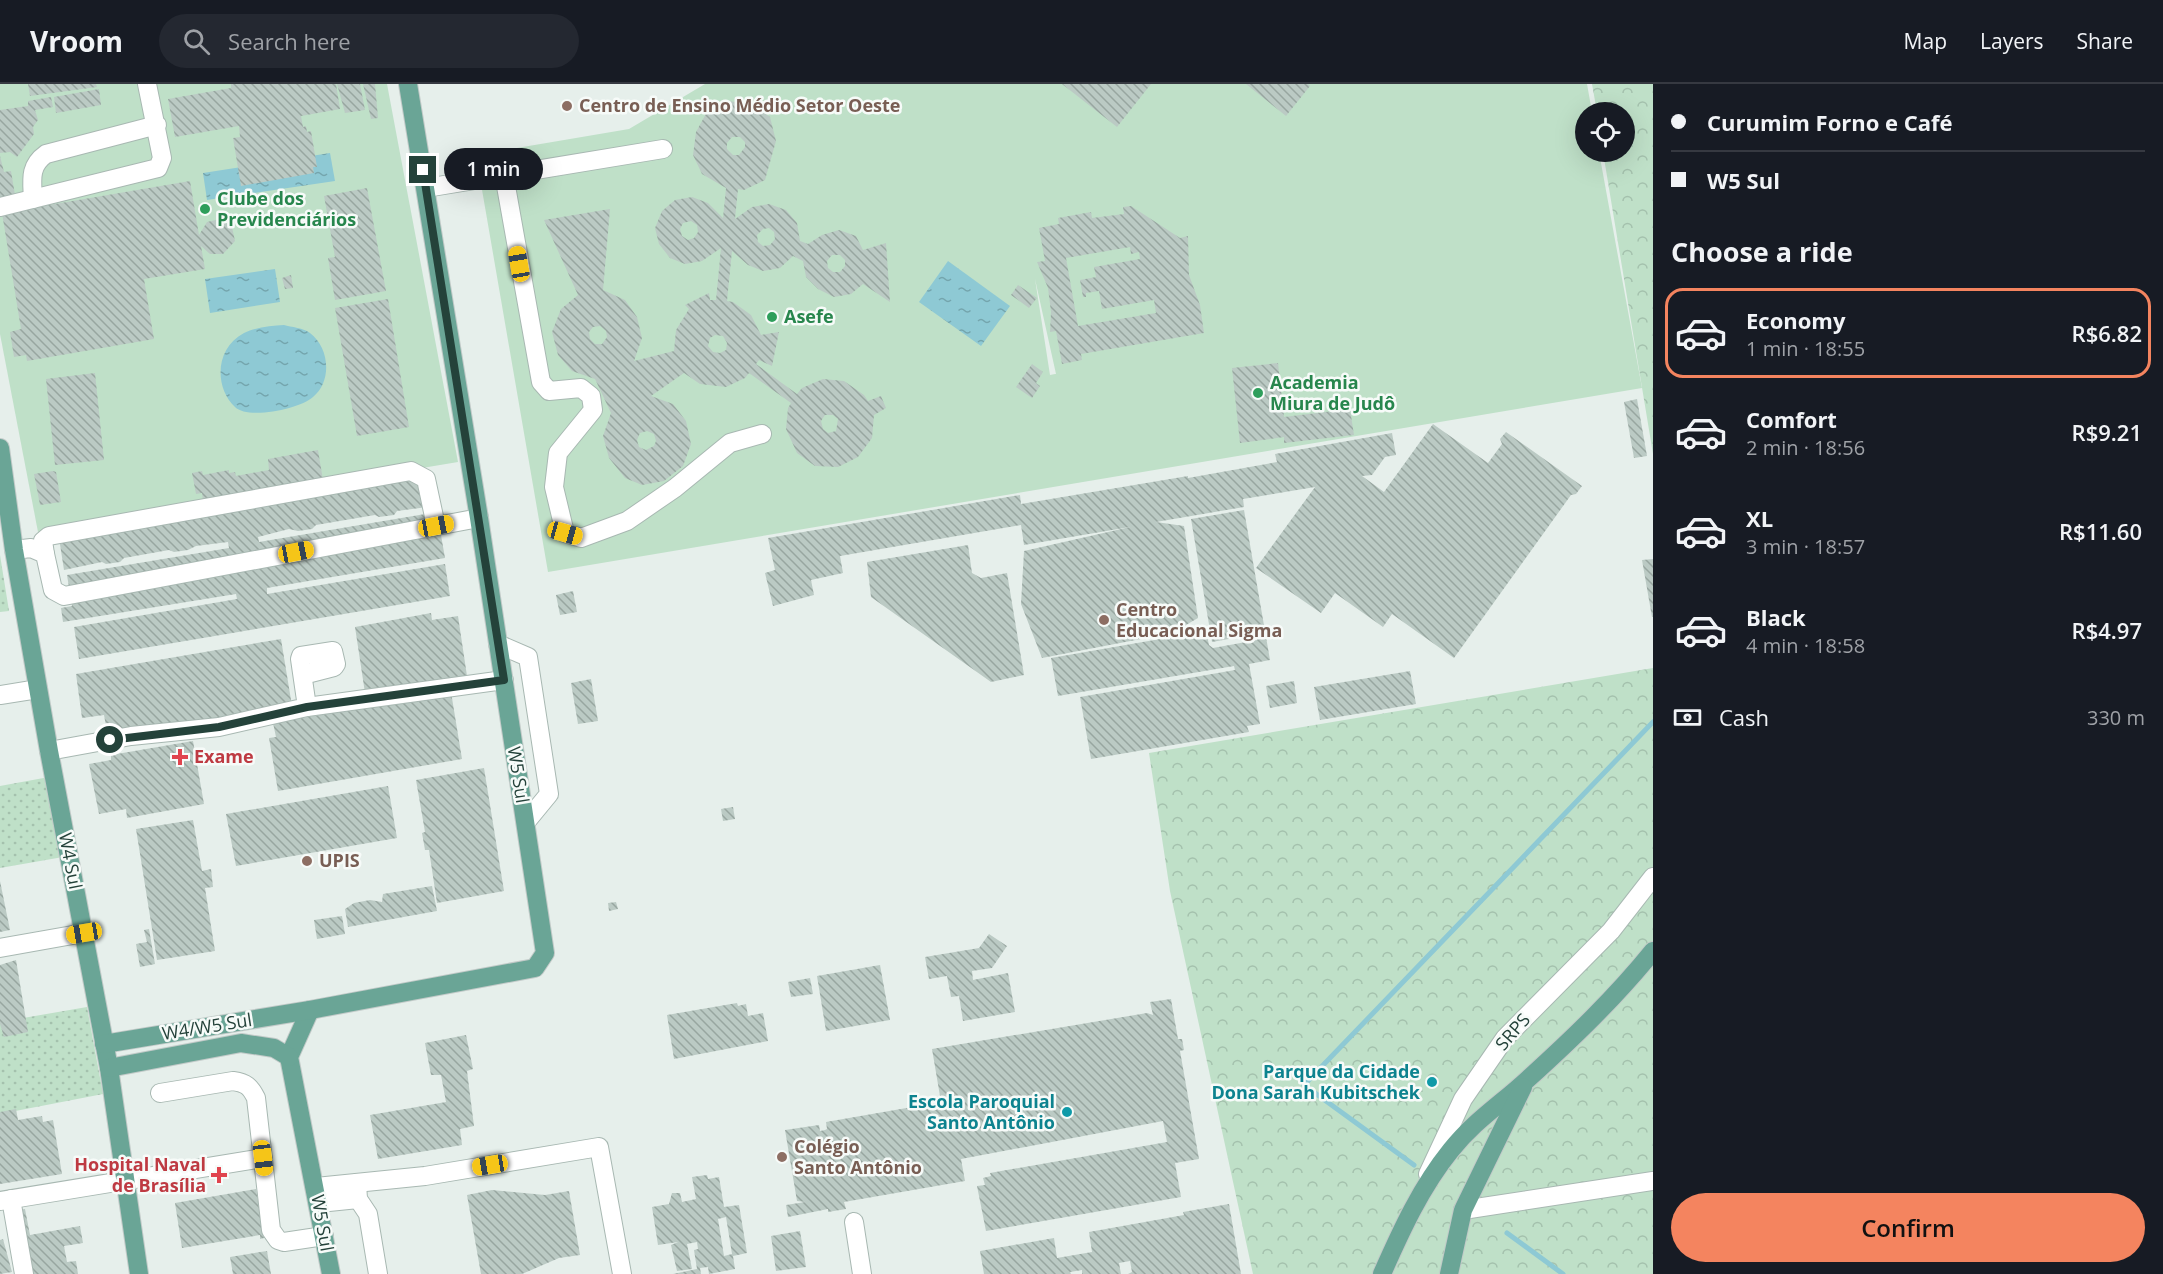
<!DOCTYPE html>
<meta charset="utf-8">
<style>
:root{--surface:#171b24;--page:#242831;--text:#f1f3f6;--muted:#9ea1a6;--line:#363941;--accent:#f4845f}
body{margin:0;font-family:"Open Sans",sans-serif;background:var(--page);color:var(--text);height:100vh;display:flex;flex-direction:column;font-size:22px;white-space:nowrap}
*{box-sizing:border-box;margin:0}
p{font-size:20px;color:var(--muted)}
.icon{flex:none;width:33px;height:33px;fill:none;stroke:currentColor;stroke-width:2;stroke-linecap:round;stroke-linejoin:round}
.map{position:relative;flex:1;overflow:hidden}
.drawer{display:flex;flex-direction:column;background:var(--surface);width:510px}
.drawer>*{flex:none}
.hud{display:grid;align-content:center;height:132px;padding:0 18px;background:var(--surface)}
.controls{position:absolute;left:1575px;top:18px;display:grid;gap:12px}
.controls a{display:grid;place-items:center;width:60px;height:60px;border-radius:50%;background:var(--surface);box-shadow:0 6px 24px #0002;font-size:30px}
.end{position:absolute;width:27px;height:27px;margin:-14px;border:8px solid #24423a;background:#fff;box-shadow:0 0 0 3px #fff}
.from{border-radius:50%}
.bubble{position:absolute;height:42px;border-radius:21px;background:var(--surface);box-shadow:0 6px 24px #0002;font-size:20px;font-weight:600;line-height:42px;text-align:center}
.car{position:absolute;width:18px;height:36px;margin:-18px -9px;border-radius:8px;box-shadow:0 0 4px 2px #0007;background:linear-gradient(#f5c518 24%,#345 0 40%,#f5c518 0 76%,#345 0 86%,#f5c518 0)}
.hud b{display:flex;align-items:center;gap:21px;height:57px;font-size:22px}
.hud b+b{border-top:2px solid var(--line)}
.hud i{width:15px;height:15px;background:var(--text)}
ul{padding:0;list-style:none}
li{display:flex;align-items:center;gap:18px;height:90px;margin:0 12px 9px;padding:0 6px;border:3px solid transparent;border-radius:18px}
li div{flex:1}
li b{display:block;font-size:22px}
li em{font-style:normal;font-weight:600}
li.active{border-color:var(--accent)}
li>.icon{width:54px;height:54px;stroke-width:1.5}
h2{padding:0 18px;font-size:27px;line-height:72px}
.pay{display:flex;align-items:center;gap:15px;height:66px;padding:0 18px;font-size:22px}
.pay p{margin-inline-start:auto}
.cta{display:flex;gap:12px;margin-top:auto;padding:12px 18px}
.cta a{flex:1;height:69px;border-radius:36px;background:var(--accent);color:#111;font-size:24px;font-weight:600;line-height:69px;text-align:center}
header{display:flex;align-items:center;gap:36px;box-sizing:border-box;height:84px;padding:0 30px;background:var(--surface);border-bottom:2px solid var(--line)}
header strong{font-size:28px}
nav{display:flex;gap:33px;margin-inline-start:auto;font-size:21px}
.search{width:420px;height:54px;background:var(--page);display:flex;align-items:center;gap:15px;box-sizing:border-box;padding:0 21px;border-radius:33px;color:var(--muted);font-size:22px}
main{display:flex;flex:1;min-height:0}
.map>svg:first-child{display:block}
.grass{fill:url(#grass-dots)}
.park{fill:url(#park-crowns)}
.garden{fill:#bfe0c8;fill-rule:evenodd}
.water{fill:url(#water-ripples)}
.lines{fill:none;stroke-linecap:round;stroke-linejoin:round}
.stream{stroke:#8ec9d4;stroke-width:5}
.building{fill:url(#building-back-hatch);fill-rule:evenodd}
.minor-casing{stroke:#a8b8b2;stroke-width:20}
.major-casing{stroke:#c2cac8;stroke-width:20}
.minor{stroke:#fff;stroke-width:18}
.major{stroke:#6aa596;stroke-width:18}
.route{stroke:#24423a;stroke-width:8}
.education-dot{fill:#8d6e63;stroke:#f7fbf9;stroke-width:2}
.leisure-dot{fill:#2e9e5b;stroke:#f7fbf9;stroke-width:2}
.health-dot{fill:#e0444e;stroke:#f7fbf9;stroke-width:2}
.culture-dot{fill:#0f9aa8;stroke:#f7fbf9;stroke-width:2}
.labels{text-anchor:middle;stroke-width:5;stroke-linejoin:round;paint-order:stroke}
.education-label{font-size:18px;font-weight:bold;fill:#785e54;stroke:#f7fbf9;text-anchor:start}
.leisure-label{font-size:18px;font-weight:bold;fill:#27864d;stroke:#f7fbf9;text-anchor:start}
.health-label{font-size:18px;font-weight:bold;fill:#be3a42;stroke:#f7fbf9;text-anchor:start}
.street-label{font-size:18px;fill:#24423a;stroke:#f7fbf9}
.culture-label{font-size:18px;font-weight:bold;fill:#0d838f;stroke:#f7fbf9;text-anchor:end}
</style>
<header>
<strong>Vroom</strong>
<div class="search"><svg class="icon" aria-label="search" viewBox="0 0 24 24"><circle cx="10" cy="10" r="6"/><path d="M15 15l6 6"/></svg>Search here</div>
<nav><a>Map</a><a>Layers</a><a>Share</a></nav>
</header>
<main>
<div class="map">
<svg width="1653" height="1190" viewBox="0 0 1653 1190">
<defs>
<pattern id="grass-dots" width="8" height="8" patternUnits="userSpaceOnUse" patternTransform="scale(1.5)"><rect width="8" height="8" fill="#bfe0c8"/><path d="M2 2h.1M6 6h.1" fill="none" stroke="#a4c1ad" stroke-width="1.8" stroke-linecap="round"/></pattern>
<pattern id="park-crowns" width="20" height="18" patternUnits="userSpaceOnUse" patternTransform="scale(1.5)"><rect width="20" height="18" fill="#bfe0c8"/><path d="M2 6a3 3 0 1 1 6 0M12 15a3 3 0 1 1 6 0" fill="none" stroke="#a4c1ad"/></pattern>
<pattern id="water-ripples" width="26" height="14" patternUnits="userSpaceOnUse" patternTransform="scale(1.5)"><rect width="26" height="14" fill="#8ec9d4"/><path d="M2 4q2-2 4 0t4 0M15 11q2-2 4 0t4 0" fill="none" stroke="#74a5ad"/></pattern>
<pattern id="building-back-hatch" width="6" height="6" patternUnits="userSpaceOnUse" patternTransform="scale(1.5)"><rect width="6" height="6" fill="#bbcac4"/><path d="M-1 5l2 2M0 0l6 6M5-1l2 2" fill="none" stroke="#98a6a0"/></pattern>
</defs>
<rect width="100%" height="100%" fill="#e6efeb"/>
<g class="grass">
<polygon points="0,471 9,527 0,528"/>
<polygon points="49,693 63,773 0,784 0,702"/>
<polygon points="87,923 103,1010 0,1030 0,938"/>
</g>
<g class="park">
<polygon points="1592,0 1653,0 1653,370 1603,68 1624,68 1624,28 1597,28"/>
<polygon points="1653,584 1653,1190 1253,1190 1170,807 1149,669"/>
</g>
<g class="garden">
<polygon points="0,0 387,0 458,378 38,448 0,250"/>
<path d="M705 0H1587L1592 28H1586V68H1599L1642 304 548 488 476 71 629 45ZM1035 195 1056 290H1055L1050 291Z"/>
</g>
<g class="water">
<polygon points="330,69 335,97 207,116 203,89"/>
<polygon points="948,177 1010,222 981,262 919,218"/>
<polygon points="275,185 280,218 210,229 205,195"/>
<path d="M284 241C291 243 304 244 310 249 330 264 332 298 313 313 300 325 248 336 235 323 214 303 215 264 244 249 256 243 271 242 284 241Z"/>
</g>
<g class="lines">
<g class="stream">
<polyline points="1414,1081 1304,1001 1653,638"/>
<polyline points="1507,1149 1563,1190"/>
</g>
</g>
<g class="building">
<polygon points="28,0 96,0 97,3 30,12"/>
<polygon points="231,0 336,0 340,25 301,32 303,43 306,42 307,48 311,47 317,83 313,83 314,89 241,102 233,54 240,53 239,42 175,53 168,15 231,4"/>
<polygon points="337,0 360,0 365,26 345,29"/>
<polygon points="363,0 375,0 378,34 371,35"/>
<polygon points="1062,0 1151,0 1117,43"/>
<polygon points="1246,0 1308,0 1310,2 1286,32"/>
<polygon points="99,5 101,21 56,29 54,13"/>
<polygon points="51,13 53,23 35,26 38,36 33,43 34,50 17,73 10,68 0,69 0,26 28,22 28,17"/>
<path d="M728 17 751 20 770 33 776 57 765 96 744 106 738 105 735 135 752 123 769 120 786 126 797 139 800 157 808 160 822 151 839 146 856 152 863 166 886 159 890 218 863 200 851 210 834 213 818 205 806 193 803 177 793 172 780 184 763 187 748 181 732 167 727 217 733 218 751 231 761 251 779 248 772 282 759 276 756 280 797 310 802 304 823 295 844 297 864 311 868 317 881 312 886 324 874 331 872 354 858 373 838 383 815 382 797 369 786 345 788 324 791 319 749 289 745 294 726 303 700 300 684 289 651 312 673 320 686 337 691 360 683 382 664 397 642 401 625 394 609 374 603 352 611 329 595 295 572 287 558 271 552 248 561 225 578 211 544 136 610 125 603 206 625 216 637 233 642 254 634 277 674 267 676 246 689 225 685 221 709 209 710 216H716L721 164 702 177 685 180 670 174 659 160 655 144 662 127 675 116 692 113 708 119 723 134 726 104 702 90 693 71 696 48 708 26ZM732 53H740L745 58V63L739 71H733L727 65V59ZM691 137 697 141 698 148 694 154 688 156 682 152 680 145 683 139ZM769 144 774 148 775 155 770 161 763 162 758 158 757 151 763 145ZM832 171H840L845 176V182L840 188H833L828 184 827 177ZM600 242 606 247 607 253 602 260H595L590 255 589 248 593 243ZM715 251 723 252 727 259 726 266 720 269 713 268 708 262 710 254ZM825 331H833L838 335 836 347 828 349 823 345 821 337ZM647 347 654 350 656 357 654 362 646 366 639 363 637 356 640 349Z"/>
<polygon points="0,72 4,88 11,87 17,123 0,126"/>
<polygon points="190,97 199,151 207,138 220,135 232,143 235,157 223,170 210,170 201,162 205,185 144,195 154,255 27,277 26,271 14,273 10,248 21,245 2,129"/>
<polygon points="367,104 386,207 335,216 328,174 335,173 324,112"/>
<path d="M1131 122 1180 154 1188 152 1189 191 1200 221 1204 249 1081 270 1082 276 1062 280 1056 247 1050 248 1051 228 1048 204 1037 178 1045 177 1039 144 1059 140 1058 134 1091 128 1092 134 1124 130 1123 123ZM1130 163 1131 170 1139 168 1140 175 1094 183 1096 193 1080 196 1083 213H1086V209L1099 207 1102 225 1154 216 1156 229 1078 242 1066 174Z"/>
<polygon points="291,191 293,204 285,205 282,194"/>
<polygon points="1018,201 1037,214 1029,224 1011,211"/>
<polygon points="388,215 409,343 357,352 335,224"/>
<polygon points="1278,279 1284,333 1350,325 1354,351 1284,359 1284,353 1240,359 1232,284"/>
<polygon points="1032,280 1043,288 1036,299 1040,302 1032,314 1016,303"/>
<polygon points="95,289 104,376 55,381 46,295"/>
<polygon points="1637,315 1647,372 1634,374 1624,318"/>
<polygon points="1433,340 1488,379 1502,360 1500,355 1506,348 1582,402 1576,410 1571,411 1454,574 1392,530 1383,543 1335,509 1321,529 1256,484 1315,403 1243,415 1244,423 1156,438 1184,442 1198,534 1172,549 1042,574 1021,520 1024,467 1130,443 1024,461 1021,441 840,472 843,489 811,496 814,511 773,522 765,489 775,486 768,454 1020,411 1021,420 1188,392 1188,394 1277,378 1275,370 1392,349 1396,371 1385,373 1372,391 1362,392 1384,408"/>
<polygon points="318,366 323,396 203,417 202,409 196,410 192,389 202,387 203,391 229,386 229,389 235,388 236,392 269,386 268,375"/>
<polygon points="53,387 56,388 61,418 40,421 34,390"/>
<polygon points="430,390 435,422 397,427 394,431 379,433 375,431 316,441 312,445 298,447 289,445 258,453 259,458 437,428 445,474 267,504 267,510 445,480 450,512 79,575 74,543 237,515 236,510 63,538 61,524 72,522 67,491 229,464 228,458 196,462 188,466 174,468 169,466 124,474 120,478 106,480 102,478 64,486 59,454"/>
<polygon points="1244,426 1270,576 1249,580 1260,640 1247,642 1249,648 1091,675 1080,613 1235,586 1234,582 1058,612 1051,574 1206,547 1209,561 1213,564 1257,556 1256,550 1212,558 1191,435"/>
<polygon points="968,461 972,489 981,494 1007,489 1024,591 991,598 871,513 867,478"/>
<polygon points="1653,475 1653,533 1652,533 1642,476"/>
<polygon points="573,507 577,528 560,531 556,511"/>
<polygon points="431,529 432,536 458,532 467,592 365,609 355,543"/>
<polygon points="281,555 292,622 108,653 104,631 82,634 76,590"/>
<polygon points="1410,587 1416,620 1320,636 1314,603"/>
<polygon points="591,595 598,637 578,640 571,599"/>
<polygon points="1294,597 1297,619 1270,624 1266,602"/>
<polygon points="451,608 462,675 278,707 269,654 276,653 273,639"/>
<polygon points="193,657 204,720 127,734 126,725 99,730 89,680 111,676 111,671"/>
<polygon points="484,684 504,807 437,819 429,766 425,766 422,749 425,748 416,696"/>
<polygon points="388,702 397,754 236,782 226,730"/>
<polygon points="733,723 735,735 723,737 721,725"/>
<polygon points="193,736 202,787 211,785 213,803 205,804 215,867 157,876 136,745"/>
<polygon points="0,797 10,846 0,848"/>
<polygon points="432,802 437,827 348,843 345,825 354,819 370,816 382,818 383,810"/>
<polygon points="616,818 618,825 609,827 608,819"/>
<polygon points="342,832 345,850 317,855 314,836"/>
<polygon points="149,845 155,880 140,883 136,860 147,858 144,846"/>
<polygon points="989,850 1007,862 992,884 972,887 973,896 1008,889 1015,928 963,937 959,912 951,913 947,892 929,895 925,873 979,864"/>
<polygon points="16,876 28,948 4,953 0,940 0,881"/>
<polygon points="880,881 890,936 826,947 817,892"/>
<polygon points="810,894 813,910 791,913 788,898"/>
<polygon points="1171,915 1178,955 1182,955 1184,966 1180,967 1199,1075 1175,1079 1181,1113 986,1147 977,1102 985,1101 983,1094 991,1092 990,1089 1167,1058 1163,1037 961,1075 965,1097 844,1118 846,1125 828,1128 828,1125 788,1133 786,1121 805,1118 797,1117 785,1046 819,1041 820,1047 825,1046 827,1045 826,1038 941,1018 932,965 1147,929 1153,931 1150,918"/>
<polygon points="737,919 738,922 746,920 748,932 763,929 768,957 674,975 667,931"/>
<polygon points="466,951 473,985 467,987 474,1042 460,1045 462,1061 378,1075 370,1031 446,1018 441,991 431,991 425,959"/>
<polygon points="16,1025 18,1036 42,1032 43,1038 53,1036 62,1090 0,1100 0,1028"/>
<path d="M707 1091 708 1095 719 1093 724 1123 739 1121 747 1169 733 1172 735 1185 709 1190 708 1183 700 1184 701 1190H673L697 1185 694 1166 698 1165 697 1158 687 1160 692 1185 677 1187 671 1161 678 1158 658 1161 652 1123 669 1120 672 1109H680L682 1118 696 1115 692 1093ZM726 1133 732 1170 724 1172 718 1135Z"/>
<polygon points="256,1105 263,1148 268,1153 260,1155 260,1151 182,1164 175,1119"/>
<polygon points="492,1106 545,1111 569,1107 580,1171 559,1174 522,1190 481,1190 467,1111"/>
<polygon points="1229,1120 1241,1190 1128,1190 1132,1188 1130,1177 1119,1179 1121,1190 1082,1190 1082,1186 1070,1188 1071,1190 984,1190 980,1167 1054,1154 1057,1174 1092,1168 1089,1148 1184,1131 1183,1128"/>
<polygon points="25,1125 30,1151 80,1142 83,1159 64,1162 67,1178 76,1177 78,1190 26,1190 16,1126"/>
<polygon points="800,1147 806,1183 776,1187 771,1152"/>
<polygon points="3,1155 12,1188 0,1190 0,1156"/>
<polygon points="267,1167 271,1190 233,1190 230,1173"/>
</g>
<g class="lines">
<defs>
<g id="minor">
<polyline points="504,91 541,298 549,307 581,304 591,312 593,326 558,369 554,403 565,449 581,454 627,437 675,404 730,359 762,350"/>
<polyline points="426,104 663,65"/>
<path d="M33 115C32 96 29 82 46 70L157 41"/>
<polyline points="0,123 158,84 162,74 147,0"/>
<polyline points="14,466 31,464 45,470 53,506 64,512 479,434"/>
<polyline points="45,470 43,457 49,452 411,387 426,395 436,442"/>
<polyline points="498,560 528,573 549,710 526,738"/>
<polyline points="0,611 38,605"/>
<polyline points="307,623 504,596"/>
<polyline points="49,667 131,652 219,643 307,623 300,575 301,572 333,567 336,580 334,583 303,591"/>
<polyline points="0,864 84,849"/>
<path d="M160 1009 233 997C246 999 250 1002 256 1014L271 1146 278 1156 284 1158 324 1152"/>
<polyline points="1428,1090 1463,1015 1505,954 1611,847 1653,793"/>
<polyline points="357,1099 358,1115 368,1130 378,1190"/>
<polyline points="316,1103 425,1092 599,1063 622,1190"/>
<polyline points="11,1115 24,1190"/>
<polyline points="0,1117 263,1074"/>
<polyline points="319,1119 358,1115"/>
<polyline points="1463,1126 1653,1097"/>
<polyline points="854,1138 862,1190"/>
</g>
<g id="major">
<polyline points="0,364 14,466 49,667 109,984 139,1190"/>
<polyline points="310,926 289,973 331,1190"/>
<polyline points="104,960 310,926 535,884 545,869 479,434 408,0"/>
<polyline points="109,984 241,959 274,964 289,973"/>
<path d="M1382 1190C1401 1147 1421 1103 1451 1066 1474 1037 1501 1020 1528 995 1572 955 1615 914 1653 867"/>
<polyline points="1449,1190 1463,1126 1523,1003"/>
</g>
</defs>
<use href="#minor" class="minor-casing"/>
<use href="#major" class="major-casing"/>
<use href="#minor" class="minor"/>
<use href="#major" class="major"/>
</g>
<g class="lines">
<polyline class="route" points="110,656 219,643 307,623 504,596 423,86"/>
</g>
<g class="education-dot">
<circle cx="567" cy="22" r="6"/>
<circle cx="1104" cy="536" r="6"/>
<circle cx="307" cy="777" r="6"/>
<circle cx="782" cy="1073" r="6"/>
</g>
<g class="leisure-dot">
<circle cx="205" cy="125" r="6"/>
<circle cx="772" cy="233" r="6"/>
<circle cx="1258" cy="309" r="6"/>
</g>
<g class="health-dot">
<path d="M177 664h6v6h6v6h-6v6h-6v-6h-6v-6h6z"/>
<path d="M216 1082h6v6h6v6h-6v6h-6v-6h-6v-6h6z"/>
</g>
<g class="culture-dot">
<circle cx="1432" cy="998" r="6"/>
<circle cx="1067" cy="1028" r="6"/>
</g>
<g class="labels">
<g class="education-label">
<text x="579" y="28">Centro de Ensino Médio Setor Oeste</text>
<text x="1116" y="532">Centro<tspan x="1116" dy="21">Educacional Sigma</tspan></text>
<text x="319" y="783">UPIS</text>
<text x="794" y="1069">Colégio<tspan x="794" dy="21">Santo Antônio</tspan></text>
</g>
<g class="leisure-label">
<text x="217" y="121">Clube dos<tspan x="217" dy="21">Previdenciários</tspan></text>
<text x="784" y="239">Asefe</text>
<text x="1270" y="305">Academia<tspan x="1270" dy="21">Miura de Judô</tspan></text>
</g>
<g class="health-label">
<text x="194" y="679">Exame</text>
<text x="206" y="1087" text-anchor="end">Hospital Naval<tspan x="206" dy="21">de Brasília</tspan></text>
</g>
<g class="street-label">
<text transform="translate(518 691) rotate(81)" y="6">W5 Sul</text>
<text transform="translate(70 777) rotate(79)" y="6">W4 Sul</text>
<text transform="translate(207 943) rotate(-9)" y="6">W4/W5 Sul</text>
<text transform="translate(1513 948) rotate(-49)" y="6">SRPS</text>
<text transform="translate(322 1139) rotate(80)" y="6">W5 Sul</text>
</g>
<g class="culture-label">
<text x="1420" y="994">Parque da Cidade<tspan x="1420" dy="21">Dona Sarah Kubitschek</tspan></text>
<text x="1055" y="1024">Escola Paroquial<tspan x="1055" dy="21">Santo Antônio</tspan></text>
</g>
</g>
</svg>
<div class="controls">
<a><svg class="icon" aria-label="locate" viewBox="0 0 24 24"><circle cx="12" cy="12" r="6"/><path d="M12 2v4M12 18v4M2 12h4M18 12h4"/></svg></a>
</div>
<i class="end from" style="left:110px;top:656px"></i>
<i class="end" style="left:423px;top:86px"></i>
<div class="bubble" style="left:444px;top:64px;width:99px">1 min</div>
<i class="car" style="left:519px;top:180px;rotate:350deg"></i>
<i class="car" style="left:436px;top:442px;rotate:79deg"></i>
<i class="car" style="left:565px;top:449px;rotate:106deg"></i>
<i class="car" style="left:296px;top:468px;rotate:79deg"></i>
<i class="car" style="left:84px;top:849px;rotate:260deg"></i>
<i class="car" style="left:263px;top:1074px;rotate:173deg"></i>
<i class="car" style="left:490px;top:1081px;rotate:261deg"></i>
</div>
<section class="drawer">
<div class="hud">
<b><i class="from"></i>Curumim Forno e Café</b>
<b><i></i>W5 Sul</b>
</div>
<h2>Choose a ride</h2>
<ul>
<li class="active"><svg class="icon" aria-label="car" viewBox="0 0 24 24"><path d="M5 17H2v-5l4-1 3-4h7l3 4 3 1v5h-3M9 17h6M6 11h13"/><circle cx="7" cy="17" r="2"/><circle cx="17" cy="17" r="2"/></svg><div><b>Economy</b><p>1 min · 18:55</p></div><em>R$6.82</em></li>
<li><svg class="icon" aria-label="car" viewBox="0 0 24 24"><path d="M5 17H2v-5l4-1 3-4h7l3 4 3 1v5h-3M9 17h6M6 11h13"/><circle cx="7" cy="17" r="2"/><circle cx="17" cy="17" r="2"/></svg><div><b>Comfort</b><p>2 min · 18:56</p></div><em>R$9.21</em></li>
<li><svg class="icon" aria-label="car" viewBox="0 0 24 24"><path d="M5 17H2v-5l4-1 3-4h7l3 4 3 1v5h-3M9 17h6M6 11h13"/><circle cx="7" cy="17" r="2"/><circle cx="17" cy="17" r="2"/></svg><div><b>XL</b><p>3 min · 18:57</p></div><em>R$11.60</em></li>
<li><svg class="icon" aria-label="car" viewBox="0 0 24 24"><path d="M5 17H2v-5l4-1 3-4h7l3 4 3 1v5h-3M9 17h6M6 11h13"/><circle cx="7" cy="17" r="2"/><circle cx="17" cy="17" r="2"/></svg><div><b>Black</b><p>4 min · 18:58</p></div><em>R$4.97</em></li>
</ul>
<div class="pay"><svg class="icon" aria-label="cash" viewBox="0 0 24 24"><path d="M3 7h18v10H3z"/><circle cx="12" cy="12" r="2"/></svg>Cash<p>330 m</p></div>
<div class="cta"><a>Confirm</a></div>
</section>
</main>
